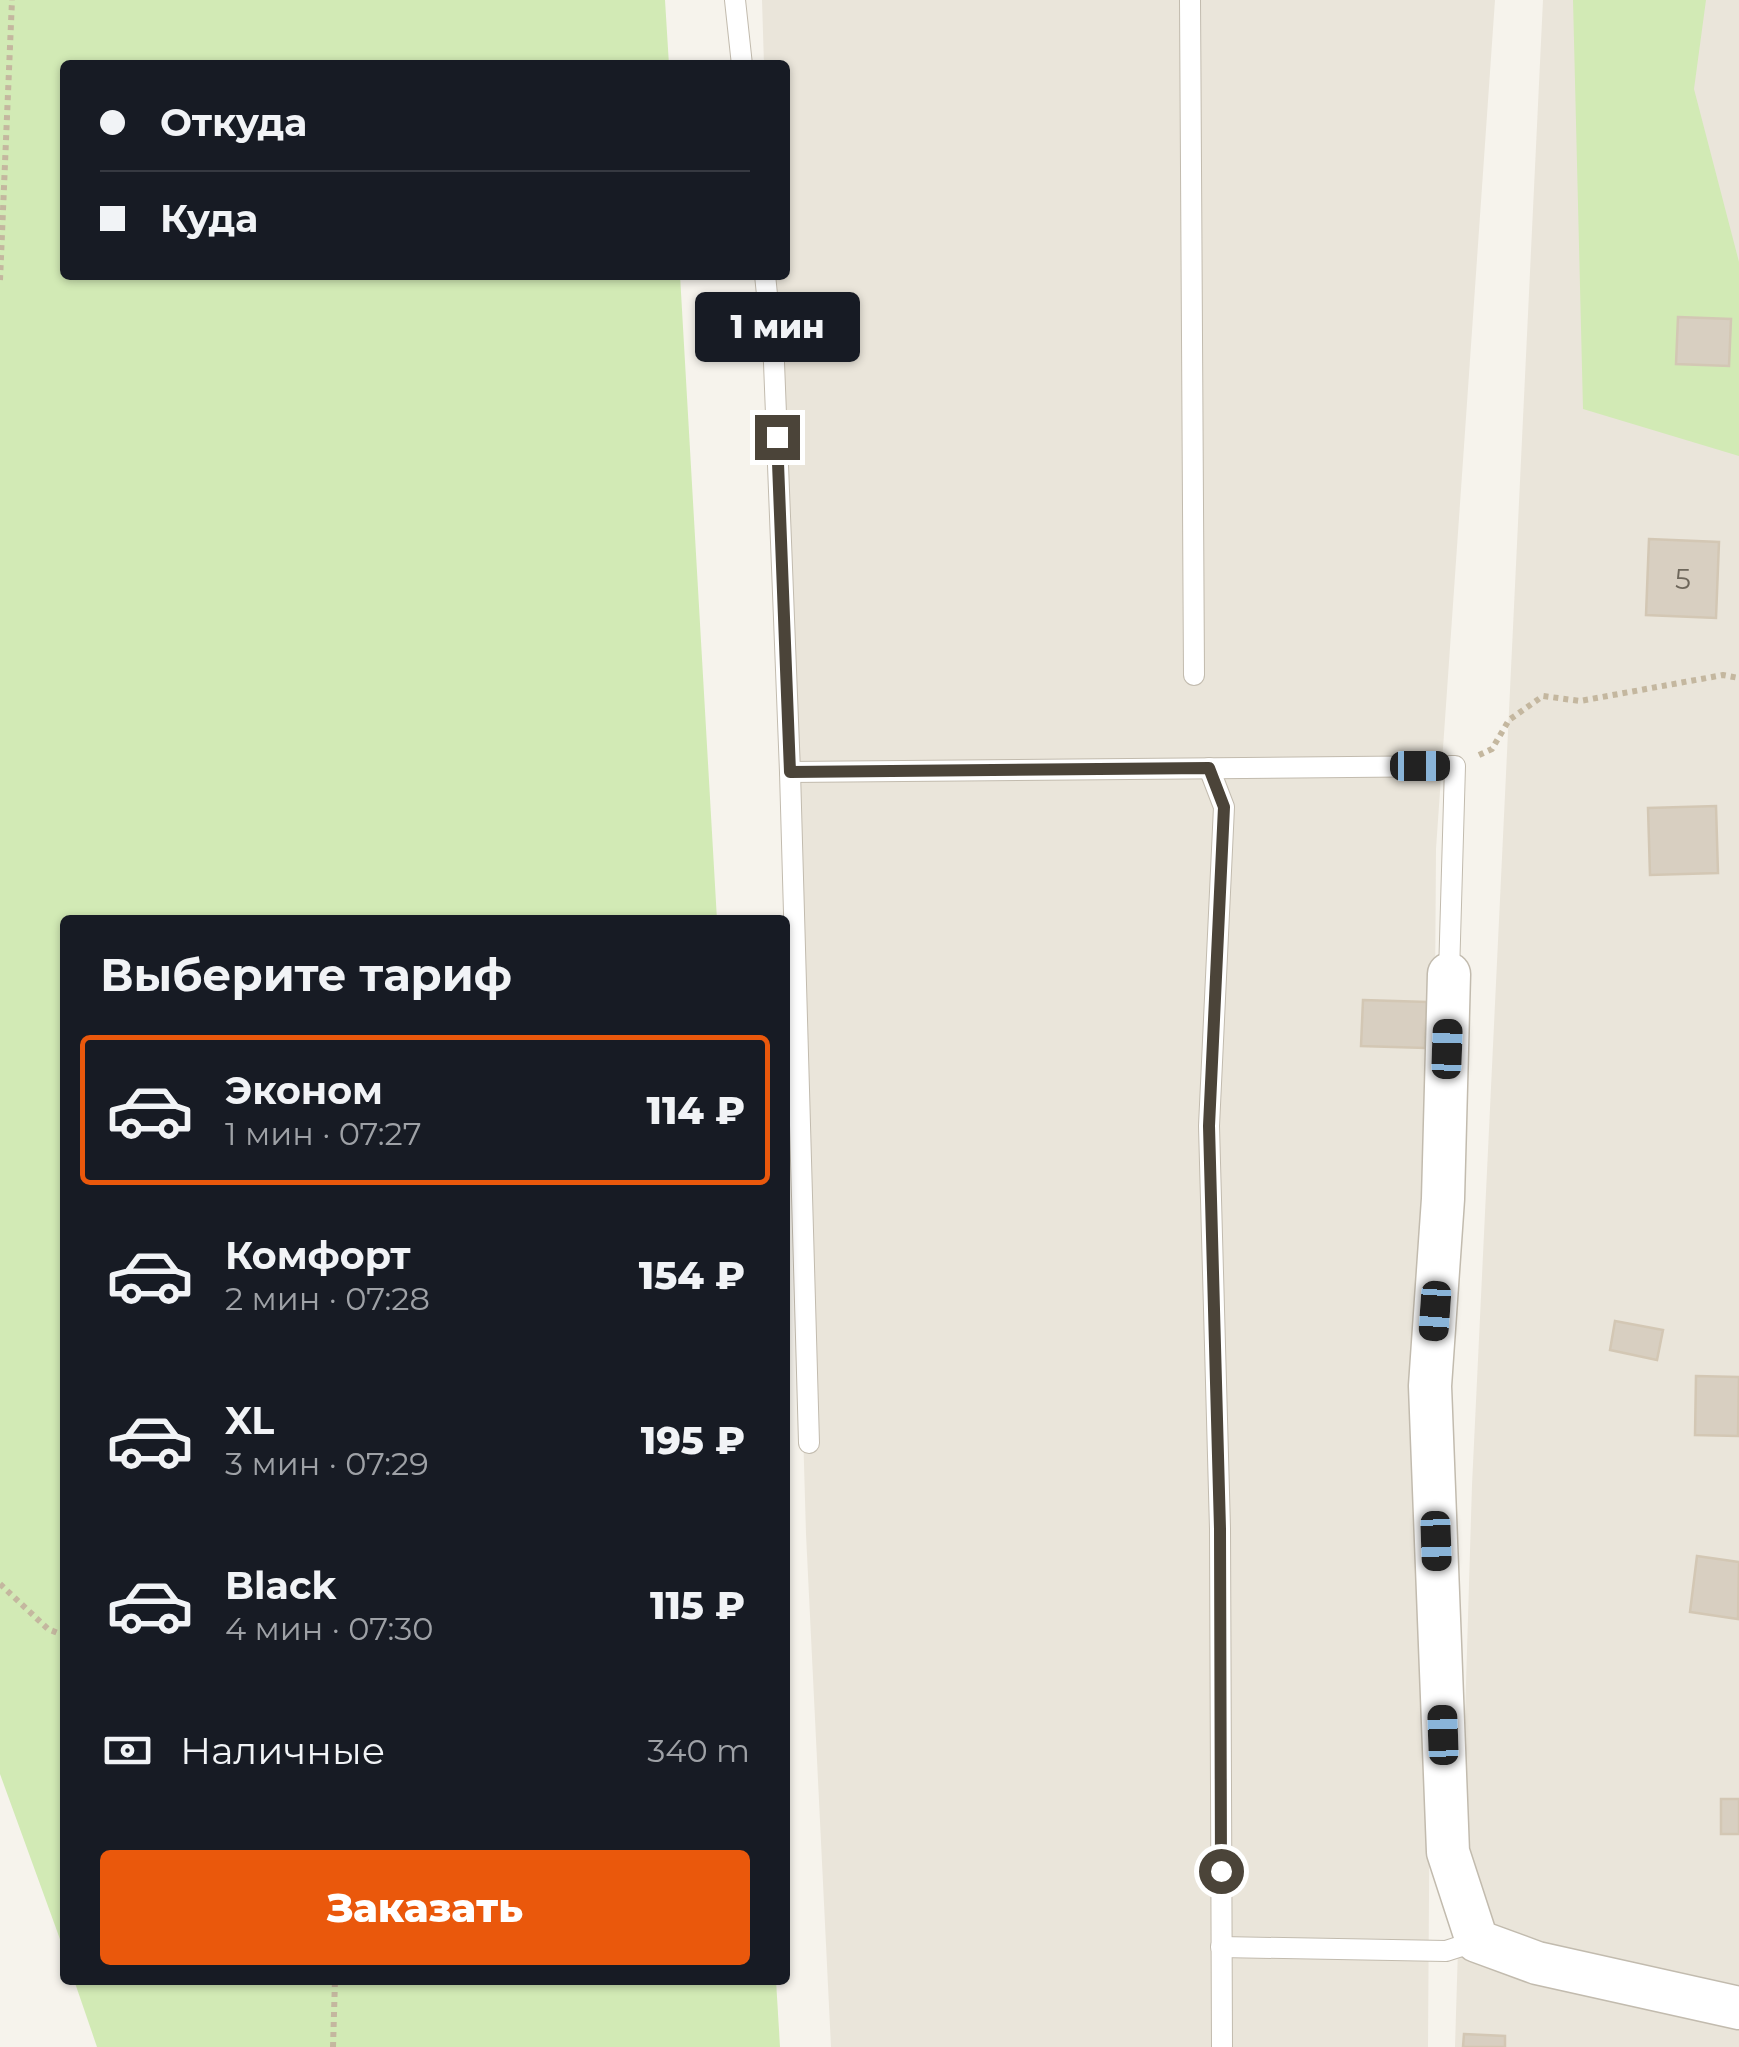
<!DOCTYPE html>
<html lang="ru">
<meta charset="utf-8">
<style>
:root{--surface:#171b24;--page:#242831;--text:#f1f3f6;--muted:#9ea1a6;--line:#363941;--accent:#ea580c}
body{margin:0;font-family:Montserrat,sans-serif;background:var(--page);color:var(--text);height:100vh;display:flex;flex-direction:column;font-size:38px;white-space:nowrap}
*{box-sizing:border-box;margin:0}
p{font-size:32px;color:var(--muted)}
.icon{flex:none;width:55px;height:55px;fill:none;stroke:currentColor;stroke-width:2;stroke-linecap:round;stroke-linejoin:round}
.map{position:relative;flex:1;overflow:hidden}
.sheet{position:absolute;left:60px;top:915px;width:730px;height:1070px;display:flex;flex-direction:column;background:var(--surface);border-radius:10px;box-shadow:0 2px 8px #0004}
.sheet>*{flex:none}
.hud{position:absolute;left:60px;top:60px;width:730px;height:220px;border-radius:10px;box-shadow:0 2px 8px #0004;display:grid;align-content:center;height:220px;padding:0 40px;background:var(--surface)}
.end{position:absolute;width:45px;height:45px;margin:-22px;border:12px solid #4b4439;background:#fff;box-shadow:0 0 0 5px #fff}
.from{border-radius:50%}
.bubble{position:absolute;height:70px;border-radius:10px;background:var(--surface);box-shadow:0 2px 8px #0004;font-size:32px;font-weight:800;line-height:70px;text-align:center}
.car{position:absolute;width:30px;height:60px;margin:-30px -15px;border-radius:12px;box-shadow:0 0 8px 2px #0007;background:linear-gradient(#222 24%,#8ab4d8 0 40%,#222 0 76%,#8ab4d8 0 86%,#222 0)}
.hud b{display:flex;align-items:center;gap:35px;height:95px;font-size:38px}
.hud b+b{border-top:2px solid var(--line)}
.hud i{width:25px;height:25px;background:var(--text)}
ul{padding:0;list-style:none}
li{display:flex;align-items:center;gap:30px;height:150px;margin:0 20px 15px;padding:0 20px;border:5px solid transparent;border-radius:10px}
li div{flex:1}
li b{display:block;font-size:38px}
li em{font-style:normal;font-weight:800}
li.selected{border-color:var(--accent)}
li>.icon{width:90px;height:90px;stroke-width:1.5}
h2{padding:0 40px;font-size:45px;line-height:120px}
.pay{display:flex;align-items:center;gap:25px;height:110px;padding:0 40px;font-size:38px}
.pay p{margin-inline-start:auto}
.action{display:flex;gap:20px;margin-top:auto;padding:20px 40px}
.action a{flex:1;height:115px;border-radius:10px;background:var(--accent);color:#fff;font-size:40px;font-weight:800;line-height:115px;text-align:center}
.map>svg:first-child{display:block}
.residential{fill:#eae5da}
.green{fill:#d2eab5}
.building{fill:#d8cfc1;stroke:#d3c7b4;stroke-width:2.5}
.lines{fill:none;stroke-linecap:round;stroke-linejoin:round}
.lane-casing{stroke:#c2bbae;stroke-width:22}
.street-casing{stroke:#c2bbae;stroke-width:45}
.path{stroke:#c4b79f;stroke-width:6;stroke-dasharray:5 5;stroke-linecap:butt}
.lane{stroke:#fff;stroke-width:20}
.street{stroke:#fff;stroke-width:42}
.route{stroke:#4b4439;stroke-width:12}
.labels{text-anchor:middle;stroke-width:9;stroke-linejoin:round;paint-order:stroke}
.number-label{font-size:28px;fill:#6e675b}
</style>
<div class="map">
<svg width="1739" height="2047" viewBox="0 0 1739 2047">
<rect width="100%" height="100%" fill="#f6f3ec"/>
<g class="residential">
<polygon points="762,0 1495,0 1436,849 1428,2047 831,2047 806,1534 770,275 785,275 785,65 764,65"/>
<polygon points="1543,0 1739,0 1739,2047 1455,2047 1472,1485"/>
</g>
<g class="green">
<polygon points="0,0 665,0 669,65 65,65 65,275 680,275 717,920 65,920 65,1953 0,1774"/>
<polygon points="1573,0 1706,0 1694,89 1739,262 1739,456 1583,409"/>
<polygon points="74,1980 776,1980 780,2047 97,2047"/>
</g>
<g class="building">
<polygon points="1678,317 1731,319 1729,366 1676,364"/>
<polygon points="1649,539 1719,542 1716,618 1646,615"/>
<polygon points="1716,806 1718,873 1650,875 1648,808"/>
<polygon points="1363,1000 1427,1002 1425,1048 1361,1046"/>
<polygon points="1615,1321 1663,1330 1657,1360 1610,1350"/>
<polygon points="1696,1376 1739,1377 1738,1436 1695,1435"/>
<polygon points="1697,1556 1739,1562 1738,1619 1690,1612"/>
<rect x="1721" y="1799" width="18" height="35"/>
<polygon points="1464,2034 1505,2036 1505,2047 1463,2047"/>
</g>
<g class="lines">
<defs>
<g id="lane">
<polyline points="735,0 742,65"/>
<polyline points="1190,0 1194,675"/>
<polyline points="765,275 774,363 790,772 809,1443"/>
<polyline points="1209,768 1224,807 1209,1126 1220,1529 1222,2047"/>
<polyline points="790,772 1455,766 1449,974"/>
<polyline points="1221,1947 1446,1951 1477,1941"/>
</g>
<polyline id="street" points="1449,974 1443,1199 1430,1386 1448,1852 1477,1941 1537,1963 1739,2008"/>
</defs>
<use href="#lane" class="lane-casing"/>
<use href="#street" class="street-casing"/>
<g class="path">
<polyline points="0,280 12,0"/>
<polyline points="1479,755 1492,749 1509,720 1543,696 1580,701 1723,675 1739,678"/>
<polyline points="0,1584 48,1629 65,1636"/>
<polyline points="333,2047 335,1980"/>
</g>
<use href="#lane" class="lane"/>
<use href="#street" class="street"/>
</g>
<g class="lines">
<polyline class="route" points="777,437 790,772 1209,768 1224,807 1209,1126 1220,1529 1221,1871"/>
</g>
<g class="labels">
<g class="number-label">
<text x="1683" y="589">5</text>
</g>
</g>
</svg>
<i class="end from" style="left:1221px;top:1871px"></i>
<i class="end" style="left:777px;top:437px"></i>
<div class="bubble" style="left:695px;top:292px;width:165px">1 мин</div>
<i class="car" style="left:1420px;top:766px;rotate:90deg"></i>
<i class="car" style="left:1447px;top:1049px;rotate:2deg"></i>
<i class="car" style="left:1435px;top:1311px;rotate:184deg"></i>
<i class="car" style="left:1436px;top:1541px;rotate:178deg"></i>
<i class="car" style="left:1443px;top:1735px;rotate:358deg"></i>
<div class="hud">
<b><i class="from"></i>Откуда</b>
<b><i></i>Куда</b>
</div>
<section class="sheet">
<h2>Выберите тариф</h2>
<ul>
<li class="selected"><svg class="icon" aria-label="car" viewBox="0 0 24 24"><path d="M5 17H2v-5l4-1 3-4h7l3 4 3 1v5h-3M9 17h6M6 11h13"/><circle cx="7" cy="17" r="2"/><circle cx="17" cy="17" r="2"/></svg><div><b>Эконом</b><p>1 мин · 07:27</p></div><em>114 ₽</em></li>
<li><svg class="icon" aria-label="car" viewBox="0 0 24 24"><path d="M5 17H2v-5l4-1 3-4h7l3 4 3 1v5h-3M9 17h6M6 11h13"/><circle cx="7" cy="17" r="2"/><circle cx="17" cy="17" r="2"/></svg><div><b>Комфорт</b><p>2 мин · 07:28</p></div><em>154 ₽</em></li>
<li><svg class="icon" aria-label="car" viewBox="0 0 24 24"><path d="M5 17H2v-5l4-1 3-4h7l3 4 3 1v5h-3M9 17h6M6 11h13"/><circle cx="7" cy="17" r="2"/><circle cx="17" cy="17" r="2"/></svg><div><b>XL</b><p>3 мин · 07:29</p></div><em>195 ₽</em></li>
<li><svg class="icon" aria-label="car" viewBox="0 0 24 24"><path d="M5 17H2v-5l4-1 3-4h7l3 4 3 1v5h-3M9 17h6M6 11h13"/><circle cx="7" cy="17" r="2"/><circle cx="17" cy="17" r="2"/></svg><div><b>Black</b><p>4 мин · 07:30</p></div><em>115 ₽</em></li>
</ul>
<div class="pay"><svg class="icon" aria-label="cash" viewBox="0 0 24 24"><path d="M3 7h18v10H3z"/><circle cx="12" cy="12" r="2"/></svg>Наличные<p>340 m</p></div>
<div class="action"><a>Заказать</a></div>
</section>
</div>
